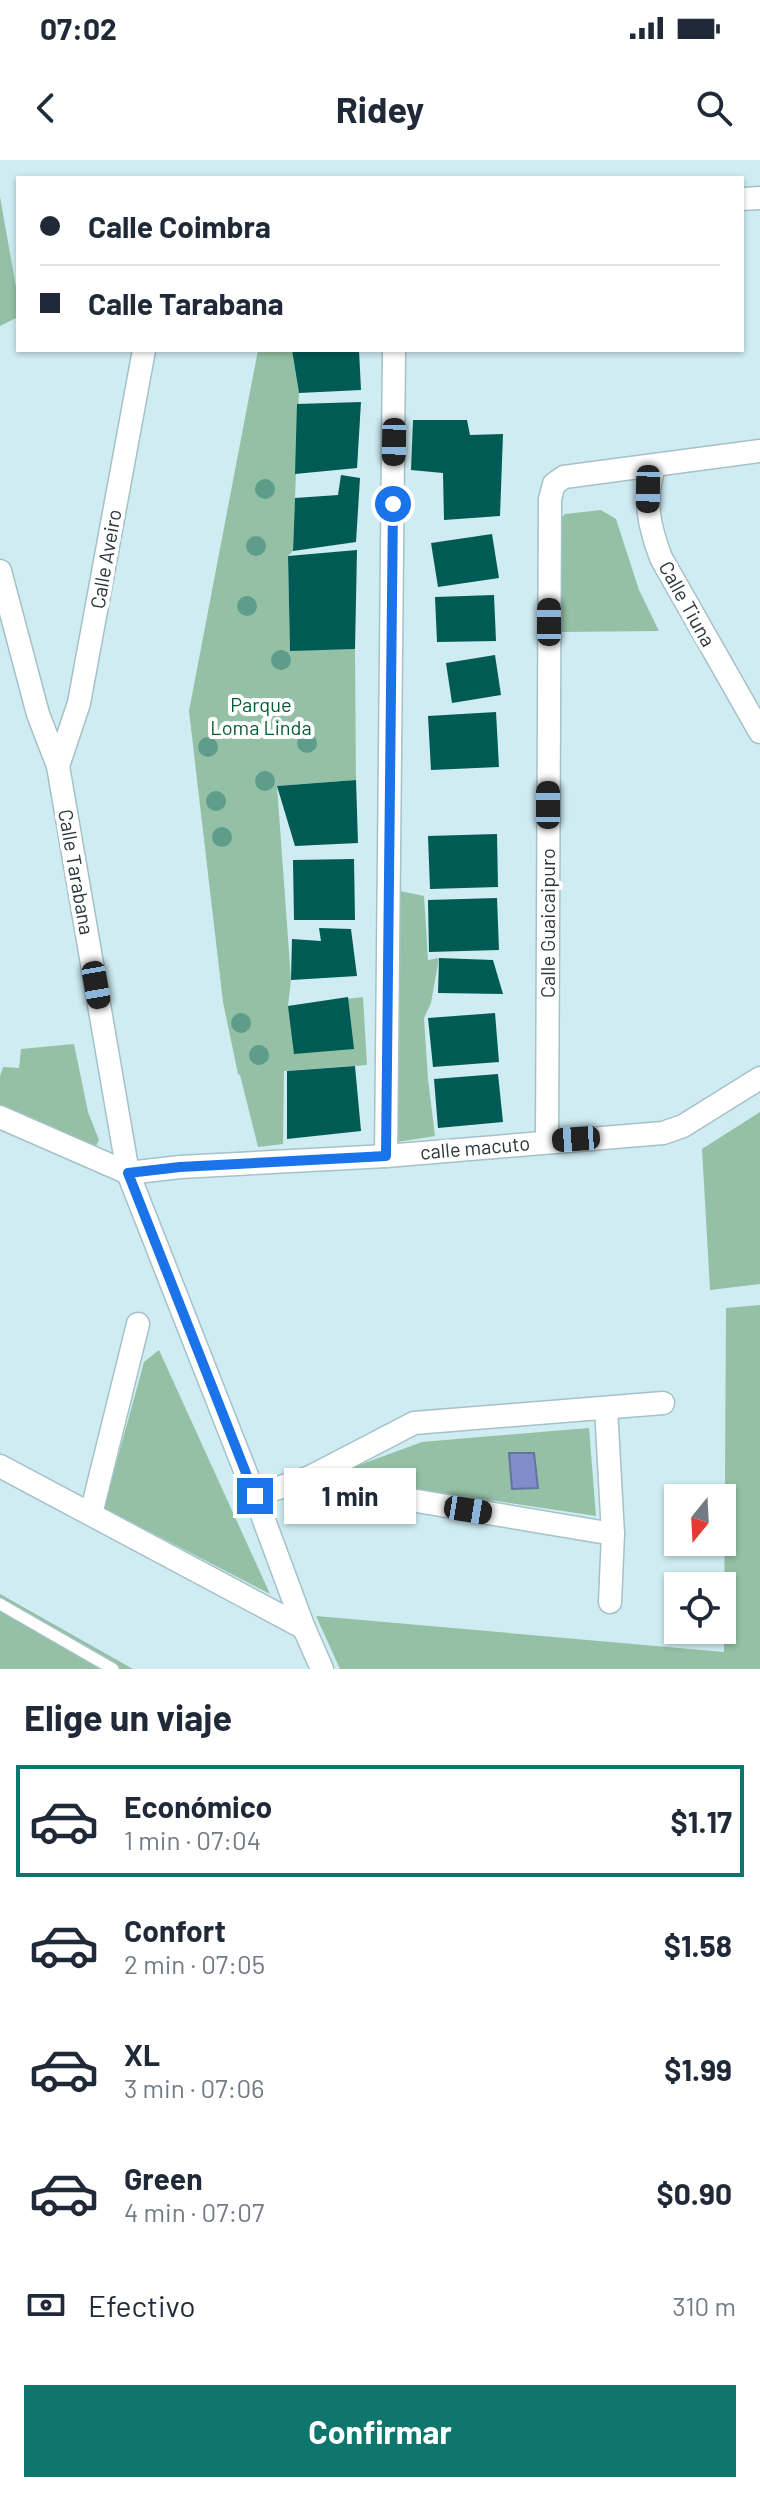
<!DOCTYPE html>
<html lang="es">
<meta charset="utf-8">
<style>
:root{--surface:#fff;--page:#f2f2f3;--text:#1f2937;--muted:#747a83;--line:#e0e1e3;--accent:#0f766e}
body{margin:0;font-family:Barlow,sans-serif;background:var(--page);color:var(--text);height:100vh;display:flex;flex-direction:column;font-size:30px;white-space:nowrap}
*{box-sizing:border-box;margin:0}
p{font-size:26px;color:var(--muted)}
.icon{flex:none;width:44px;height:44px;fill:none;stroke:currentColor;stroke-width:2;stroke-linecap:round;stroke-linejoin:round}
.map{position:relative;height:1509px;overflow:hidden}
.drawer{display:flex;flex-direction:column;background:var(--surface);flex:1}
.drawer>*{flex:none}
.guide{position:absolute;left:16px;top:16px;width:728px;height:176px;border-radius:0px;box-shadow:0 2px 6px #0004;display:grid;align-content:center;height:176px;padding:0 24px;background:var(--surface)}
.needle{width:52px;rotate:198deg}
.fabs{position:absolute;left:664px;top:1324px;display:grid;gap:16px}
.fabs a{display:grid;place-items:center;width:72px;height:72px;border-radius:0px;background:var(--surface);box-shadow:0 2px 6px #0004;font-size:40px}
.end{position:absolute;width:36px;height:36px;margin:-18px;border:10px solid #1a73e8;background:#fff;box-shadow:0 0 0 4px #fff}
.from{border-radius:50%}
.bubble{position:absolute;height:56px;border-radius:0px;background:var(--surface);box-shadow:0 2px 6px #0004;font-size:26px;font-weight:700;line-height:56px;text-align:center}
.car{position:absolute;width:24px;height:48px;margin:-24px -12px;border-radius:10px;box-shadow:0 0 6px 2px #0007;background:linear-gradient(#222 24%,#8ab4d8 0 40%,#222 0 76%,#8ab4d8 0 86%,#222 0)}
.guide b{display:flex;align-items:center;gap:28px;height:76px;font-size:30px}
.guide b+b{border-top:2px solid var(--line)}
.guide i{width:20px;height:20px;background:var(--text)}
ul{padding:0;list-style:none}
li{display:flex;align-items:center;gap:24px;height:112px;margin:0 16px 12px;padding:0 8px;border:4px solid transparent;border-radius:0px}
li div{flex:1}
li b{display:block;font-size:30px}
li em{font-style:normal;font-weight:700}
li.on{border-color:var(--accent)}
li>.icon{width:72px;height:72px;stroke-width:1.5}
h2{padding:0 24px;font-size:36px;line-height:96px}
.pay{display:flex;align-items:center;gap:20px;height:88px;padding:0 24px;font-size:30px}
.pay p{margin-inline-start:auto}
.cta{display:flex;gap:16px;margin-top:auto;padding:16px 24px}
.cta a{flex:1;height:92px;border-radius:0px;background:var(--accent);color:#fff;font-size:32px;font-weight:700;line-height:92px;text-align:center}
.status{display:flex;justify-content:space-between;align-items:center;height:56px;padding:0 40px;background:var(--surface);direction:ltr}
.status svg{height:22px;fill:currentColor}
header{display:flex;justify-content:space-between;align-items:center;height:104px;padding:0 24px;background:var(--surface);font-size:36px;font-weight:700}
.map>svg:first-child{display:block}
.green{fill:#94c1a5}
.water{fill:#7f8dcb;stroke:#66739f;stroke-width:2}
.building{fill:#005b54}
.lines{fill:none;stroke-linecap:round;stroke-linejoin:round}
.service-casing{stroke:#a5c1c8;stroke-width:14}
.minor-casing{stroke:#a5c1c8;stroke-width:25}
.service{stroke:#fff;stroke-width:11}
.minor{stroke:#fff;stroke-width:22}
.tree{fill:#5f9d8b}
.route{stroke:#1a73e8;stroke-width:10}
.labels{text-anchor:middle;stroke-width:8;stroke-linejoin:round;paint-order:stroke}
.street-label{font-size:20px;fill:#2a3538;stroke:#fff}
.park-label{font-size:20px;fill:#045c36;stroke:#fff}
</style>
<div class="status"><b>07:02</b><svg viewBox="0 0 49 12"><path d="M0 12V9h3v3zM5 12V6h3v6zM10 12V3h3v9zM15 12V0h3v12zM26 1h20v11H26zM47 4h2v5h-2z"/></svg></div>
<header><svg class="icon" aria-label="back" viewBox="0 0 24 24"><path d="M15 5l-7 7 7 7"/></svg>Ridey<svg class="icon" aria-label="search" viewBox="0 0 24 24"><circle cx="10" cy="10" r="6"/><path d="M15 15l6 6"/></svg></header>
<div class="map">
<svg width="760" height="1509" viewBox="0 0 760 1509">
<rect width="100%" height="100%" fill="#cfecf3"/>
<g class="green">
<polygon points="0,37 18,138 18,157 0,166"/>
<polygon points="258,190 292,190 299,233 293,391 288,396 290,490 355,489 356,620 277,626 291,820 288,846 363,837 367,905 284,911 283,984 258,987 240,915 238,914 223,842 189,551"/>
<polygon points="601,350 616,359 639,430 659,471 559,472 558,361 565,354"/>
<polygon points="400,731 424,736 428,800 439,798 431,843 424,858 428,919 435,976 397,982"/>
<polygon points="74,884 88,952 99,980 92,994 0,947 0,916 3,907 19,908 21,889"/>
<polygon points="760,952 760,1124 710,1130 702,989"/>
<polygon points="760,1145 760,1509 340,1509 316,1456 724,1492 726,1148"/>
<polygon points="159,1190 270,1434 104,1348 144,1202"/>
<polygon points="589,1268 596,1356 490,1340 330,1324 332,1315 422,1282"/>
<polygon points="0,1434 133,1509 0,1509"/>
</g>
<polygon class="water" points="509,1293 534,1293 538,1328 512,1329"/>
<g class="building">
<polygon points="292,190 359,190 361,230 299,233"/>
<polygon points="361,242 357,308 295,314 297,244"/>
<polygon points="413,260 467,260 470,275 503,274 500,356 444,360 443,313 411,310"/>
<polygon points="341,315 360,318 356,382 293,391 295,338 338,335"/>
<polygon points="492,374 499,418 438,427 431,383"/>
<polygon points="357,390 355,489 290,491 288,396"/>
<polygon points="494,435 496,481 437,482 435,437"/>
<polygon points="495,495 501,535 452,543 446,503"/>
<polygon points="496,552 499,607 431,610 428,556"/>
<polygon points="356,620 358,683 295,686 277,626"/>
<polygon points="497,674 498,727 430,729 428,676"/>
<polygon points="354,699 355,760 294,760 293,700"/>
<polygon points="497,738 499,790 429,792 428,740"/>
<polygon points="319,768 351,769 357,816 291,820 292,779 321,781"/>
<polygon points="439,798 493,800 503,834 438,833"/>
<polygon points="348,837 354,889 294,894 288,846"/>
<polygon points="495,853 499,902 433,907 428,858"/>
<polygon points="355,906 361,971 287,979 287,911"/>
<polygon points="498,914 503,962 438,968 434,919"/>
</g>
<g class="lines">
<defs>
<polyline id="service" points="0,1444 113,1509"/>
<g id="minor">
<polyline points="742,39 760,38"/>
<path d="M654 306C644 342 648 363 661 398L760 572"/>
<polyline points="0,411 38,554 58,606 128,1013 255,1336 304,1468 322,1509"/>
<polyline points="58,606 79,543 144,190"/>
<polyline points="0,957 128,1013"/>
<polyline points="547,981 550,339 554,324 564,317 760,291"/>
<polyline points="386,996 394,190"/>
<polyline points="128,1013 180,1007 386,996 663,973 683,966 760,918"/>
<polyline points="606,1248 613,1374 610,1442"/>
<polyline points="0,1306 304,1468"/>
<polyline points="310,1317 322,1325 613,1374"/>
<polyline points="255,1336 310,1317 414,1263 663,1243"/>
<polyline points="91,1354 138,1164"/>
</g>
</defs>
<use href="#service" class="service-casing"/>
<use href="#minor" class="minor-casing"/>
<use href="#service" class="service"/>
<use href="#minor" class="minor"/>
</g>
<g class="tree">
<circle cx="265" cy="329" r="10"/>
<circle cx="256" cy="386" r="10"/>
<circle cx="247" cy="446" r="10"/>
<circle cx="281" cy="500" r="10"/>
<circle cx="307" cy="583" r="10"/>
<circle cx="208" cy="587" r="10"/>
<circle cx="265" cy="621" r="10"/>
<circle cx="216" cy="641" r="10"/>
<circle cx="222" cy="677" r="10"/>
<circle cx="241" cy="863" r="10"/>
<circle cx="259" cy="895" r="10"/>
</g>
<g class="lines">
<polyline class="route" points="255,1336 128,1013 180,1007 386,996 393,344"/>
</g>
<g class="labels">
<g class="street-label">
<text transform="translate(106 399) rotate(-80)" y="7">Calle Aveiro</text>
<text transform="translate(687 444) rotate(61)" y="7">Calle Tiuna</text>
<text transform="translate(76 712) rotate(80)" y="7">Calle Tarabana</text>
<text transform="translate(548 763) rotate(-90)" y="7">Calle Guaicaipuro</text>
<text transform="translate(475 988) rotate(-5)" y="7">calle macuto</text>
</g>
<g class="park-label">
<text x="261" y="552">Parque<tspan x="261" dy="23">Loma Linda</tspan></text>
</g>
</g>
</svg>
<div class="fabs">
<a><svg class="needle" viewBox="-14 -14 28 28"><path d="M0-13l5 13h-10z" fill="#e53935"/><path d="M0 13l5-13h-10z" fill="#747a83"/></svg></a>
<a><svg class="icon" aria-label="locate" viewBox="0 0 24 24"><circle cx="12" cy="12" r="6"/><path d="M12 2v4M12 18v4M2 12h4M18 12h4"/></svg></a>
</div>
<i class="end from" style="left:393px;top:344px"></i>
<i class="end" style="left:255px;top:1336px"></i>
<div class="bubble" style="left:284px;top:1308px;width:132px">1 min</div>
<i class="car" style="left:394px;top:282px;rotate:181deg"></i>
<i class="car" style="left:648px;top:329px;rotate:181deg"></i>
<i class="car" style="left:549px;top:462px;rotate:0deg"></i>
<i class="car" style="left:548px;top:645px;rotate:0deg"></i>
<i class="car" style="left:96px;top:825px;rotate:170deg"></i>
<i class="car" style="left:576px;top:979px;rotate:266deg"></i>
<i class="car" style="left:468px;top:1350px;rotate:99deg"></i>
<div class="guide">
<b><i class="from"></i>Calle Coimbra</b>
<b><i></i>Calle Tarabana</b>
</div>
</div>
<section class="drawer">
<h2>Elige un viaje</h2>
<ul>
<li class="on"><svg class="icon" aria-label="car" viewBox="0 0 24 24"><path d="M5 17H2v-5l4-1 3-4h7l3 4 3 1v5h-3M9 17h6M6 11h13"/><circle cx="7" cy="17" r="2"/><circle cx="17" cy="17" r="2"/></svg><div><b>Económico</b><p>1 min · 07:04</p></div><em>$1.17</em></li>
<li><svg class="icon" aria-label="car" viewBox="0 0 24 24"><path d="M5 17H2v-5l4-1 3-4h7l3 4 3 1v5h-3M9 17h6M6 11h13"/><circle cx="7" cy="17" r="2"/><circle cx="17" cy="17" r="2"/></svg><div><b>Confort</b><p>2 min · 07:05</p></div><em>$1.58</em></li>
<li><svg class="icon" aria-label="car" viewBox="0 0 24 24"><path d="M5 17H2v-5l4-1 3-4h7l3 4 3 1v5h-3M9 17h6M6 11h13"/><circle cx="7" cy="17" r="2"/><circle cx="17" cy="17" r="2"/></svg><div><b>XL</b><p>3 min · 07:06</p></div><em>$1.99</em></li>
<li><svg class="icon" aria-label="car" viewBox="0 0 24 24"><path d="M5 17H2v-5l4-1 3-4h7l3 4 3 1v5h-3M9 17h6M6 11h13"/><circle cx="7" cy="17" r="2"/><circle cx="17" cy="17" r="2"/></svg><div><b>Green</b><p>4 min · 07:07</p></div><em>$0.90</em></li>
</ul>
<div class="pay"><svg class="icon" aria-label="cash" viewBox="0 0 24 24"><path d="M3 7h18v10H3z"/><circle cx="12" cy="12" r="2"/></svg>Efectivo<p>310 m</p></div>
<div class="cta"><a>Confirmar</a></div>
</section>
